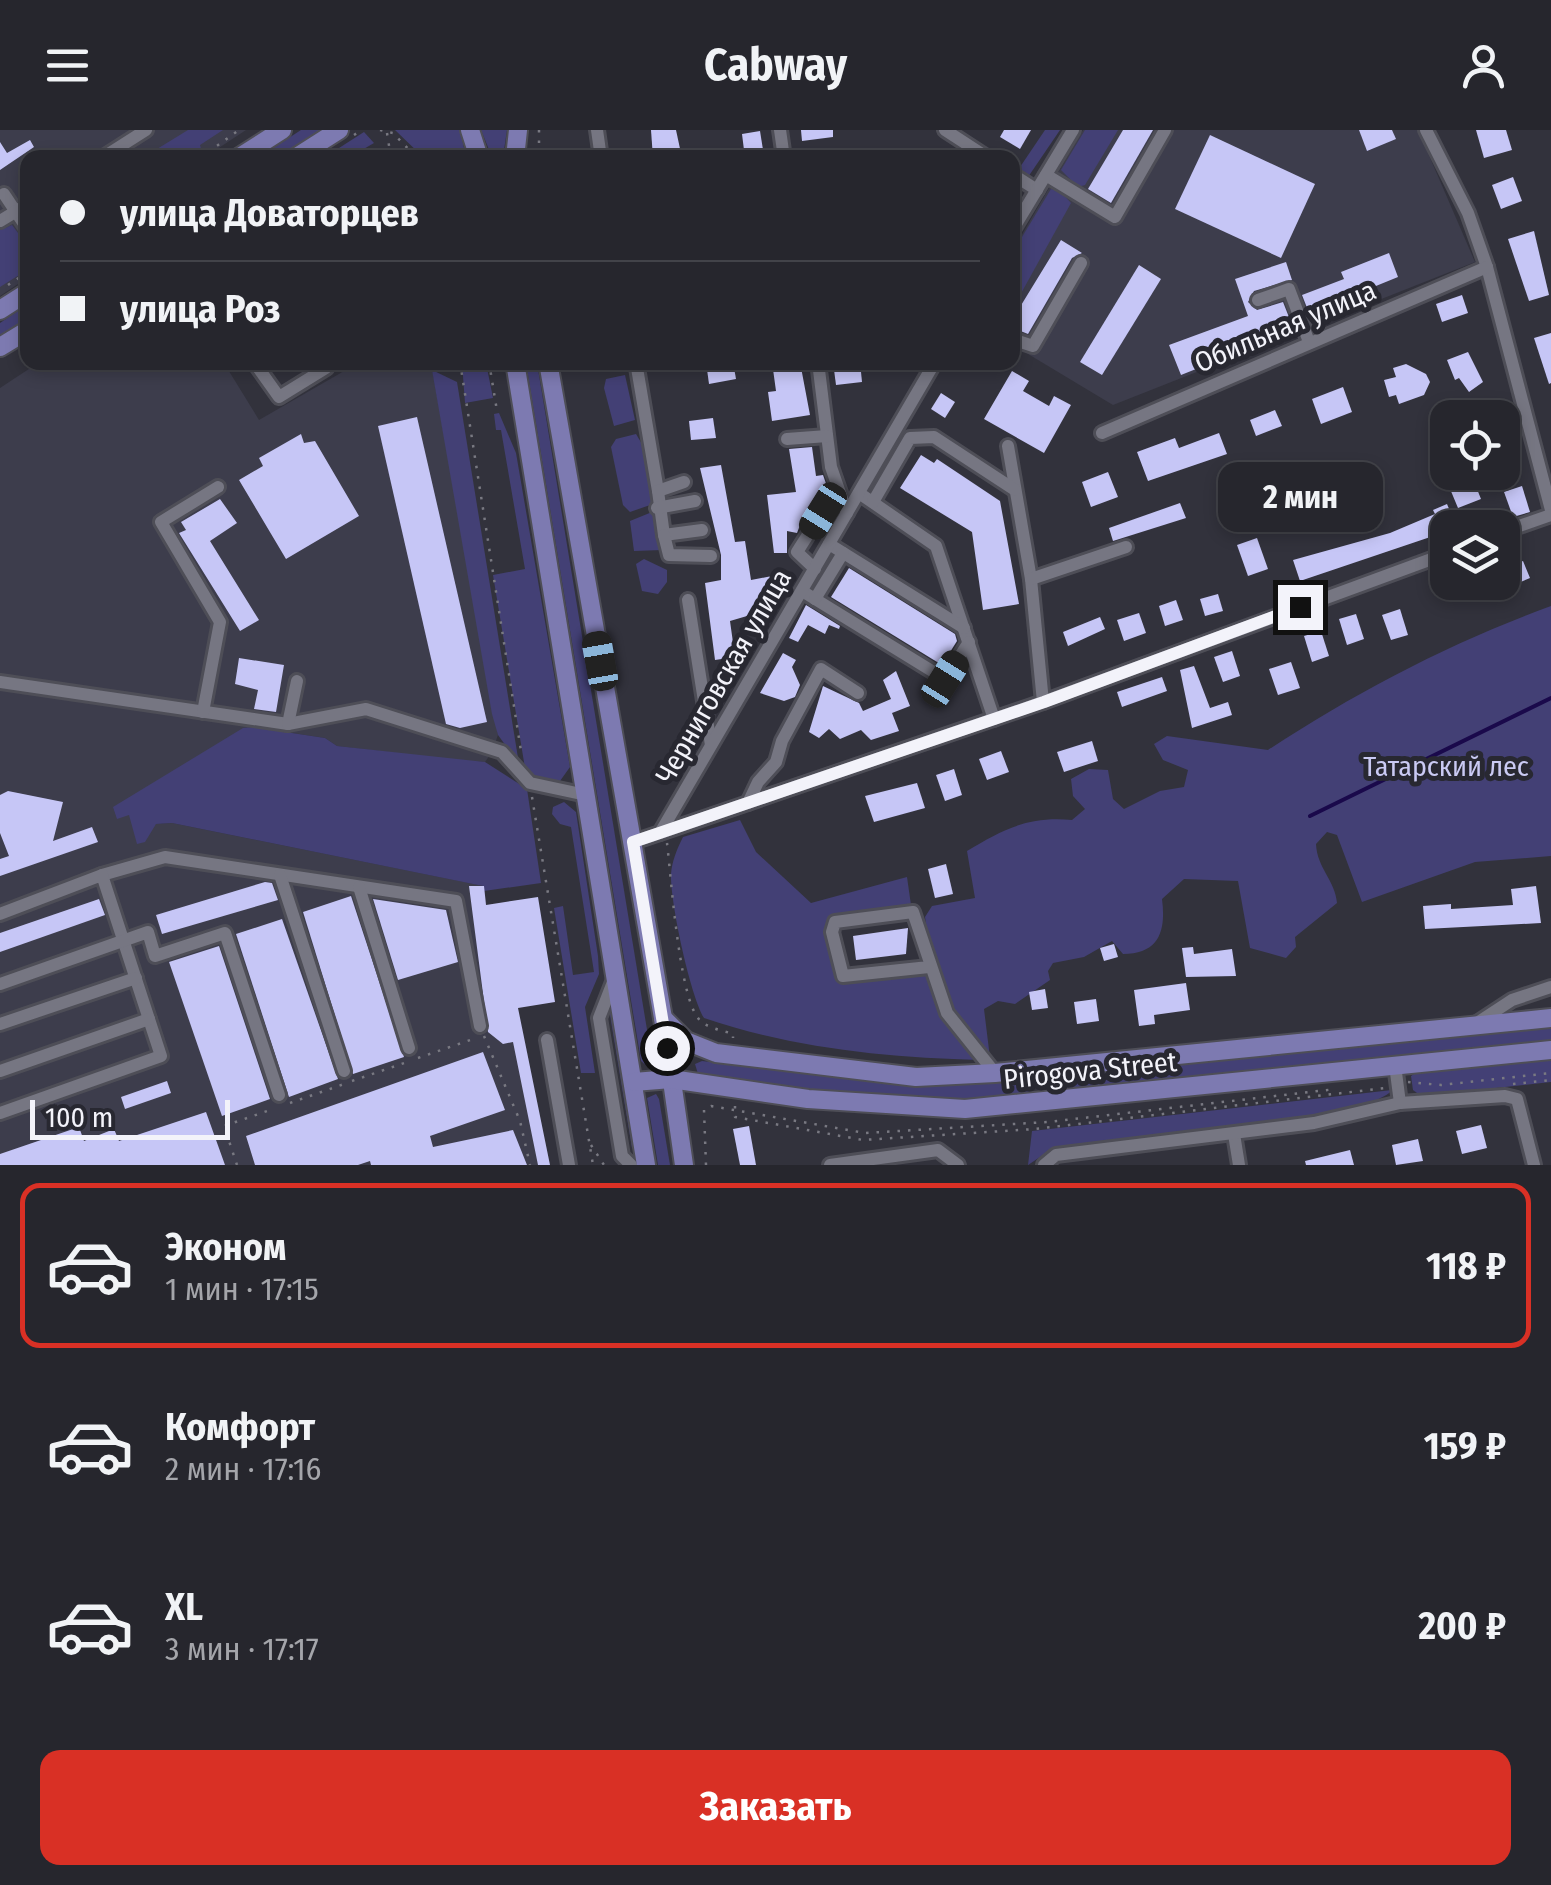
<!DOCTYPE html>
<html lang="ru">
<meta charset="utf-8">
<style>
:root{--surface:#26262d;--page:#323239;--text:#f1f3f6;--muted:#a4a5aa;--line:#424349;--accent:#d93025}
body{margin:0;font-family:"Fira Sans Condensed",sans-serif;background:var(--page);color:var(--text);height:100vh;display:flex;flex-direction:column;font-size:38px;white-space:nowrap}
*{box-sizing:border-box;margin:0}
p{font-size:32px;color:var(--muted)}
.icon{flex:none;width:55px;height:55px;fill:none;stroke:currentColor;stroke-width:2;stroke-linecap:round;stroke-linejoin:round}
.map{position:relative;height:1035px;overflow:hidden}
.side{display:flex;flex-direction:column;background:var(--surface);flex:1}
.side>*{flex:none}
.top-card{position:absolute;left:20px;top:20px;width:1000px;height:220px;border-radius:20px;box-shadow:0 5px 15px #0003,0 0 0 2px var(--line);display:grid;align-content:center;height:220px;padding:0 40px;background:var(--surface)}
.tools{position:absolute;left:1430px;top:270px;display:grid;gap:20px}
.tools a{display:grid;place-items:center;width:90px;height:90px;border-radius:20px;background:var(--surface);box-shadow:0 5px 15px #0003,0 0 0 2px var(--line);font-size:50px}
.scale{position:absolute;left:30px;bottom:25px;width:200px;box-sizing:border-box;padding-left:10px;border:5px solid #f3f3fa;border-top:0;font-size:28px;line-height:35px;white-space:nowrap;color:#f3f3fa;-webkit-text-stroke:8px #282831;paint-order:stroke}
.end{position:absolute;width:45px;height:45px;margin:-22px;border:12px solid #f3f3fa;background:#111;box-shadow:0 0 0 5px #111}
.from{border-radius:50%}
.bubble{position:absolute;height:70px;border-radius:20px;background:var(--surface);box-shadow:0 5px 15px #0003,0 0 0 2px var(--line);font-size:32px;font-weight:700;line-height:70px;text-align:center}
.car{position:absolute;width:30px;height:60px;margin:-30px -15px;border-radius:12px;box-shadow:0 0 8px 2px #0007;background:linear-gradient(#222 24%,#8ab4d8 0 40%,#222 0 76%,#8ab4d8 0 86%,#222 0)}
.top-card b{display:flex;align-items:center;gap:35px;height:95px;font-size:38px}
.top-card b+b{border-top:2px solid var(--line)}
.top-card i{width:25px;height:25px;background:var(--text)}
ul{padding:18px 0 0;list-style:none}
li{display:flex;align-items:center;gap:30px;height:165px;margin:0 20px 15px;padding:0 20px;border:5px solid transparent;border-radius:20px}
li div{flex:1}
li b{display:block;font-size:38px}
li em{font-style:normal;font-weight:700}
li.active{border-color:var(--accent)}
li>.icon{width:90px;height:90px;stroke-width:1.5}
.action{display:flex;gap:20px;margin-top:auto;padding:20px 40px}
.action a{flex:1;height:115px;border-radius:20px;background:var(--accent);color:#fff;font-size:40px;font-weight:700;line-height:115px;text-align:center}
header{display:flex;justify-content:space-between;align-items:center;height:130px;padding:0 40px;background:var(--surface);font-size:45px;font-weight:700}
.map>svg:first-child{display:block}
.built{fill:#3d3d4c}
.green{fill:#434075}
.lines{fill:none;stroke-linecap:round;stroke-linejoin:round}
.stream{stroke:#1a094b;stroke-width:4}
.building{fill:#c6c6f6}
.minor-casing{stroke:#4e4e57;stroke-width:18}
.major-casing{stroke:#4e4e57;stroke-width:22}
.path{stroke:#797982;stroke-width:2.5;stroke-dasharray:2.5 8;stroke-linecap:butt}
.minor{stroke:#767682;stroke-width:12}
.major{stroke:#7d7ab1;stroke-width:18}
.route{stroke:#f3f3fa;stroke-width:12}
.labels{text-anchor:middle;stroke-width:10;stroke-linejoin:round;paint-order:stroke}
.street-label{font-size:28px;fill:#f3f3fa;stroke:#282831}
.park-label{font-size:28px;fill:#cacaf3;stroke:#282831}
</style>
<header><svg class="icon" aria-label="menu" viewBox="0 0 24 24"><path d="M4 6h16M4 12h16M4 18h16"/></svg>Cabway<svg class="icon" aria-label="person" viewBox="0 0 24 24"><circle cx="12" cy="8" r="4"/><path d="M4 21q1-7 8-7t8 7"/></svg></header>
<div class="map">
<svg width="1551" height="1035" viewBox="0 0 1551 1035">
<rect width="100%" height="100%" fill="#32323c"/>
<g class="built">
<polygon points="0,0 246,0 205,27 28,28 27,148 0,166"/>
<polygon points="1083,0 1418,0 1475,132 1113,275 1013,215 1013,120"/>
<polygon points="38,233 224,233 259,290 358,233 431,233 498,605 492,622 485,632 455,630 337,616 325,608 253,597 242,600 129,685 148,700 156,694 172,693 484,756 504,900 522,897 550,1035 0,1035 0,258"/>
</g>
<g class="green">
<polygon points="188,0 223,0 200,15 202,22 193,27 144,27"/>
<polygon points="301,0 323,0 280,27 258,28"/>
<polygon points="395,0 460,0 466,27 423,27"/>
<polygon points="481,0 507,0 503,27 492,27"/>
<polygon points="1045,0 1060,0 1026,50 1016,43"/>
<polygon points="1085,0 1118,0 1085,55 1078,57 1061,40"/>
<polygon points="364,2 374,13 350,27 325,27"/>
<polygon points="1051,59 1060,61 1071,73 1013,178 1013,122"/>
<polygon points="12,95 27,115 27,140 0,157 0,100"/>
<polygon points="27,175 27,189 0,206 0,193"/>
<polygon points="462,233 486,233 493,268 465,273"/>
<polygon points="526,233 537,233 653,936 650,939 641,931"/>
<polygon points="432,240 457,252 519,634 498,605 492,584"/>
<polygon points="625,245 635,290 614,296 604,258 606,249"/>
<polygon points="499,283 516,323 570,637 560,651 538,648 525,638 493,445 525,439 501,300 496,300 494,284"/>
<polygon points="636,304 642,314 653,374 630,382 623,375 611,317 616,309"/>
<polygon points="652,382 662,420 634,421 630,391"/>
<polygon points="644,429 667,440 667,452 658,464 642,461 636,434"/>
<path d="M1551 476V726L1475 732 1362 772 1337 705 1327 702 1316 714C1317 738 1335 750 1337 773L1295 807 1296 817 1286 828 1250 818 1238 751 1184 749 1162 769C1166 800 1160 824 1123 824L1112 811 1084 827 1053 833 1048 841 1050 850 1015 874 998 871 984 879 990 928C949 879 934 850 925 787L932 776 975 768 967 721C1003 699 1029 686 1072 690L1085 679 1073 666 1071 649 1089 639 1108 640 1113 669 1124 679 1160 661 1184 657 1188 640 1163 630 1154 614 1167 606 1268 620C1356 562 1452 512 1551 476Z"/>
<polygon points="253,597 325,608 337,616 485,632 527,659 541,753 484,761 483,756 172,693 156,694 145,712 137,714 129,685 117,689 113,677 243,598"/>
<polygon points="564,672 576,682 598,826 599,844 585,877 595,943 581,943 554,778 563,776 573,845 594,842 571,697 560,694 552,684 553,677"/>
<path d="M740 690 756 722 811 773 907 747 911 775 833 786 837 842 926 840 980 930C888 928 791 918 704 888 690 865 670 771 671 744 672 731 677 719 683 707Z"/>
<polygon points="612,876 637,1020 632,1018 609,879"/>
<polygon points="1551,894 1551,910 1051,962 1044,954 1051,947"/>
<polygon points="1551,924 1551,952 1421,966 1413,960 1411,946 1423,938"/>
<path d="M702 931 918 956 1023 951 1030 960 1027 965C917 976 808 961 698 944L695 934Z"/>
<path d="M1392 960C1370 991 1101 1014 1049 1021L1028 1035 1032 1001Z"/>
<polygon points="656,964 659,969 670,1035 658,1035 647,968"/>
</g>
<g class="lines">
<polyline class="stream" points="1310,686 1551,568"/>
</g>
<g class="building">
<polygon points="651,0 676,0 682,28 653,28"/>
<polygon points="801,0 833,0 833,7 802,11"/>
<polygon points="1004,0 1031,0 1020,19 1000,7"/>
<polygon points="1123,0 1153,0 1111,73 1088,59"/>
<polygon points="1359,0 1392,0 1396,9 1367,21"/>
<polygon points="1476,0 1506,0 1512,20 1484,28"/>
<polygon points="760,1 764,26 745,28 742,4"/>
<polygon points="1210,5 1315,54 1281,128 1175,79"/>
<polygon points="30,10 34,17 0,40 0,12 7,23"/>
<polygon points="1513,47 1522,71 1501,79 1492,55"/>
<polygon points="1534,101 1549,165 1529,171 1508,109"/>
<polygon points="1061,110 1082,123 1072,128 1028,204 1018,200 1012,190"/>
<polygon points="1389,123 1398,147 1344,169 1319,183 1321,189 1313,193 1302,165 1344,149 1341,142"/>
<polygon points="1286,132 1292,150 1254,161 1248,172 1257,180 1283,172 1294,200 1181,245 1169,215 1248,186 1235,149"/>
<polygon points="1139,135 1161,149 1102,245 1080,232"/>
<polygon points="1462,165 1468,183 1442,192 1436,174"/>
<polygon points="1551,203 1551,253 1549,254 1534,208"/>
<polygon points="1468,222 1483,252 1469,262 1459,248 1455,250 1447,230"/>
<polygon points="706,232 733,232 736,249 709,254"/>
<polygon points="772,232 800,232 810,285 772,291 768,262 776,261"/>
<polygon points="833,232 860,232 862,252 836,255"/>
<polygon points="1406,234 1426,244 1430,252 1424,265 1399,274 1396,265 1389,267 1384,250 1396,247 1393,238"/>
<polygon points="1012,241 1029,251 1023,261 1049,276 1054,266 1071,275 1044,323 984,289"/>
<polygon points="1343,257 1352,282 1321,294 1312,269"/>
<polygon points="941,263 955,272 945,288 931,279"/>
<polygon points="1275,280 1282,296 1256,306 1250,290"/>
<polygon points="417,287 487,592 460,598 446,594 378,296"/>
<polygon points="713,288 716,308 691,310 689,291"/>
<polygon points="1219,303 1227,324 1148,351 1137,322 1175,308 1179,318"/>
<polygon points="301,304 304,313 315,311 359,386 286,429 239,350 263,336 259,328"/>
<polygon points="812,317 816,346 823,345 829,362 802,390 797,403 787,401 787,423 774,423 767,365 796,362 789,319"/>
<polygon points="921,325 934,333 937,329 1000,371 1019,474 983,480 972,402 900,358"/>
<polygon points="721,335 735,412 745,411 751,450 772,446 774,462 771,479 730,491 735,527 715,530 705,453 721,450 721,425 700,338"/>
<polygon points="1108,342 1118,367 1091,377 1082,352"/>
<polygon points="1443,342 1503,342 1503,343 1475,354 1481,369 1458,378"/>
<polygon points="1522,356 1530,382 1513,387 1504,362"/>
<polygon points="220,369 237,393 210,411 259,490 240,501 179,403 186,400 181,392"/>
<polygon points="1180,373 1186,388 1113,411 1109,398"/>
<polygon points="1447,374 1457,398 1300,451 1293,430 1390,403 1435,384 1433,380"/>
<polygon points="1257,408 1268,439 1248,446 1237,415"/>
<polygon points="1523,431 1530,448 1492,464 1487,452 1502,452 1502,439"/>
<polygon points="849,438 955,504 957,511 942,535 831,467"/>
<polygon points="1218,464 1223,481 1205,486 1200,469"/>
<polygon points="1176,470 1183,490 1165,496 1159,476"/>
<polygon points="806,475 840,496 839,499 829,495 825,504 808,495 798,512 789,508"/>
<polygon points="1400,479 1408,505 1391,510 1382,485"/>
<polygon points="1139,483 1146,503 1124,511 1117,490"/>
<polygon points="1356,484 1364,509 1347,515 1339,489"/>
<polygon points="1100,487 1105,499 1068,516 1063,502"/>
<polygon points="1321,501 1329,526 1312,532 1304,506"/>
<polygon points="1232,521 1240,546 1223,552 1214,527"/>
<polygon points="783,523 796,530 792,537 800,555 795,567 784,571 760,563"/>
<polygon points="239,528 284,535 276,582 254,579 258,560 235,554"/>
<polygon points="1291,532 1300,558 1278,565 1269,539"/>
<polygon points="1194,536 1210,578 1228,572 1232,585 1192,598 1180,540"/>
<polygon points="896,541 910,576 892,583 899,601 871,610 861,600 840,609 829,599 819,608 809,602 823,556 859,573 863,581 891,569 883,550"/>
<polygon points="1162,547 1167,561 1122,577 1117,562"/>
<polygon points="1092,611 1098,631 1064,642 1057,622"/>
<polygon points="1001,621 1009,642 987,650 979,629"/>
<polygon points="954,639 962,665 945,671 936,645"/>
<polygon points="917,653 925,678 874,692 865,666"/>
<polygon points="8,661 63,672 53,711 92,697 98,712 0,746 0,729 9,726 0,703 0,665"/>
<polygon points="946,734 953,764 935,768 928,739"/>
<polygon points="265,752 272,753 278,770 162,804 156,785"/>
<polygon points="469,756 484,756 486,775 538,767 555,872 518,878 550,1035 538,1035 513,912 503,914 488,902"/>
<polygon points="1536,756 1541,793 1425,799 1423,776 1451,774 1451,779 1513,775 1511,759"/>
<polygon points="351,766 404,927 353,944 303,782"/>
<polygon points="99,769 105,785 0,822 0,803"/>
<polygon points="373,769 446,780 458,832 398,850"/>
<polygon points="282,789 338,949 289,967 236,804"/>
<polygon points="908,798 906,824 856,830 853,806"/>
<polygon points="1114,814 1118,827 1104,831 1100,818"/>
<polygon points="219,816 270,969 222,986 169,832"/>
<polygon points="1193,817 1194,824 1232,819 1236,846 1186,847 1182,818"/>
<polygon points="1186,853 1190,880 1154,885 1155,894 1139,896 1134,860"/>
<polygon points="1045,859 1048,878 1032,880 1029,862"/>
<polygon points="1096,869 1099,891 1077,894 1074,872"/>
<polygon points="483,922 505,980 430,1006 433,1017 513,1000 527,1035 371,1035 370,1031 358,1035 255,1035 246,1006"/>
<polygon points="167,951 171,963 125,979 121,967"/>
<polygon points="206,982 225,1035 0,1035 0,1024 79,997 84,1011 114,999 119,1011"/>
<polygon points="1481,995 1487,1018 1462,1024 1456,1001"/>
<polygon points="749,996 756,1035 740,1035 733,999"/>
<polygon points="1418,1009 1423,1031 1396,1035 1392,1015"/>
<polygon points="1350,1020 1354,1035 1306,1035 1305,1031"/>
</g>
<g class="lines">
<defs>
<g id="minor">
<polyline points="597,0 601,28"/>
<polyline points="780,0 784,28"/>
<polyline points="945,0 988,28"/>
<polyline points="1426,0 1468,83 1487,137 1551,380"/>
<polyline points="102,28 146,0"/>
<polyline points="1012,44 1037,60"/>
<polyline points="1046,45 1115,87 1165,0"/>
<polyline points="4,64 28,100"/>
<polyline points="0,91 28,74"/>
<polyline points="1012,101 1073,0"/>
<polyline points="1258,170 1289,159 1309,212"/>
<polyline points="1012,209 1033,216 1081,133"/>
<polyline points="254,232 279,267 326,238 325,232"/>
<polyline points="636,232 658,361"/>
<polyline points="818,232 831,337 847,383"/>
<polyline points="1102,303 1487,137"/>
<polyline points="787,309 827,306"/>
<polyline points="1008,316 1031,449 1043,572"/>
<polyline points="684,352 658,361 664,405 702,400"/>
<polyline points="859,363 936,416 994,589"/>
<polyline points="873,372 910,308 934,307 1015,360"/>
<polyline points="657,378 695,371"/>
<polyline points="1502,402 1551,385"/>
<polyline points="664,405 669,425 711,426"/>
<polyline points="829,414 964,498"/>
<polyline points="815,439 797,422 823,381"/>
<polyline points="1031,449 1126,417"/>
<polyline points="802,461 945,549 969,512"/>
<polyline points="815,469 843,423"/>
<polyline points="688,470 711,615"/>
<polyline points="0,552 288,594 366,579 502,622 530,653 586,665"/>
<polyline points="203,582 220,492 161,392 218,357"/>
<polyline points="288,594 297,551"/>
<polyline points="748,673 758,652 776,632 782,611 821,539 858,563"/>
<polyline points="660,703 1043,572 1448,423"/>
<polyline points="633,712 660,703 935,232"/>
<polyline points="102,745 165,727 456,771 480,896"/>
<polyline points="280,745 344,941"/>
<polyline points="359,757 409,918"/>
<polyline points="0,784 102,745 161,926 0,983"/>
<polyline points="929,837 843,846 832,802 835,792 913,782 947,883 995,943"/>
<polyline points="615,847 599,888 622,1026 631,1035"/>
<polyline points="0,854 148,802 155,826 225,803 279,965"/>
<polyline points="1477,893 1512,870 1551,857"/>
<polyline points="0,894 136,848"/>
<polyline points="547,910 569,1035"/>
<polyline points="1395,935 1400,973"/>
<polyline points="0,941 149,889"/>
<polyline points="1234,1004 1239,1035"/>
<polyline points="830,1035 938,1020 958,1035"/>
<polyline points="1044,1035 1056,1025 1314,993 1400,973 1505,966 1517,969 1534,1035"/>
</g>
<g id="major">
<polyline points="470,0 479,28"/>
<polyline points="238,28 282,0"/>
<polyline points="295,28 339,0"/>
<polyline points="515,28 518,0"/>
<polyline points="0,180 28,162"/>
<polyline points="0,217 28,200"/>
<polyline points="515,232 646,1035"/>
<polyline points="548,232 663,888 684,1035"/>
<polyline points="663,888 686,911 716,923 916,947 995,943 1551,888"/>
<polyline points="634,952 671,949 808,969 965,979 1551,920"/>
</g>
</defs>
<use href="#minor" class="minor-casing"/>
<use href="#major" class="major-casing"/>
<g class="path">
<polyline points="380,0 393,3 417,28"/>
<polyline points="539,0 539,28"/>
<polyline points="387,3 391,28"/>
<polyline points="354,5 362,0"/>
<polyline points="200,28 239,0"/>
<polyline points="8,155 28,142"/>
<polyline points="460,232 521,621"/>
<polyline points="489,232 497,281"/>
<polyline points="532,667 593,1035"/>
<path d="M667 713C671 746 679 865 698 888 705 898 722 900 733 904V908"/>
<polyline points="484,906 520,991 530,1035"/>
<polyline points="418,928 476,908"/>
<polyline points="352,951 410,931"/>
<polyline points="1408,952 1441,955 1551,943"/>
<polyline points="1513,954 1551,950"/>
<polyline points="290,973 344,954"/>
<polyline points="735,976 735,987 863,1010 1035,999 1385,958"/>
<polyline points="591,1015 604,1035"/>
<polyline points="237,1035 224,996 273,979"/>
<polyline points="706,1035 704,980 711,976 865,1003 1048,992 1336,959"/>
</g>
<use href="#minor" class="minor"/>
<use href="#major" class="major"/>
</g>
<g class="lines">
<polyline class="route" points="667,918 633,712 1044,572 1300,477"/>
</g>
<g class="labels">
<g class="street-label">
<text transform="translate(1285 196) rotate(-23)" y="10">Обильная улица</text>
<text transform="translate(723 546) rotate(-60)" y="10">Черниговская улица</text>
<text transform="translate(1090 940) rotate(-6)" y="10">Pirogova Street</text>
</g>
<g class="park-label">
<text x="1446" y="646">Татарский лес</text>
</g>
</g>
</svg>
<div class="tools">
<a><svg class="icon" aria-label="locate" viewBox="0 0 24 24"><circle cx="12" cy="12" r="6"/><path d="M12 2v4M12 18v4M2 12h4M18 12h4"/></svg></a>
<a><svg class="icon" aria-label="layers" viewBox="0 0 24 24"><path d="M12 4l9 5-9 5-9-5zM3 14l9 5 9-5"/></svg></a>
</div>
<div class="scale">100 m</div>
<i class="end from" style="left:667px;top:918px"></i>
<i class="end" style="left:1300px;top:477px"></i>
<div class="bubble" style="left:1218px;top:332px;width:165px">2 мин</div>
<i class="car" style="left:823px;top:381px;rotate:212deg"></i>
<i class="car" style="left:600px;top:531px;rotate:350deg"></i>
<i class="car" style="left:945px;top:549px;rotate:32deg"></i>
<div class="top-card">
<b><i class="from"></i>улица Доваторцев</b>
<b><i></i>улица Роз</b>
</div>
</div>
<section class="side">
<ul>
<li class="active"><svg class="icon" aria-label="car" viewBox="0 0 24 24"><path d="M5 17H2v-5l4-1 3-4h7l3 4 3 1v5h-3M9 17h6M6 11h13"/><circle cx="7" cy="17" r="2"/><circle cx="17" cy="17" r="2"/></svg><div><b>Эконом</b><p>1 мин · 17:15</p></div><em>118 ₽</em></li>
<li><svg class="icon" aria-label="car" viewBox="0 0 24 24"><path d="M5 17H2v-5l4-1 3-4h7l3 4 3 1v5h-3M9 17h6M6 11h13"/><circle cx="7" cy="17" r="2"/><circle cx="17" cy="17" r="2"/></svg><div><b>Комфорт</b><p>2 мин · 17:16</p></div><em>159 ₽</em></li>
<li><svg class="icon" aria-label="car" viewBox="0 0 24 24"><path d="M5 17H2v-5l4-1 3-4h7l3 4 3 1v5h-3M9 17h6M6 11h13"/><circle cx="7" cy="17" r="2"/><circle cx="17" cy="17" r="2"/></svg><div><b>XL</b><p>3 мин · 17:17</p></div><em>200 ₽</em></li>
</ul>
<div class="action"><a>Заказать</a></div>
</section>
